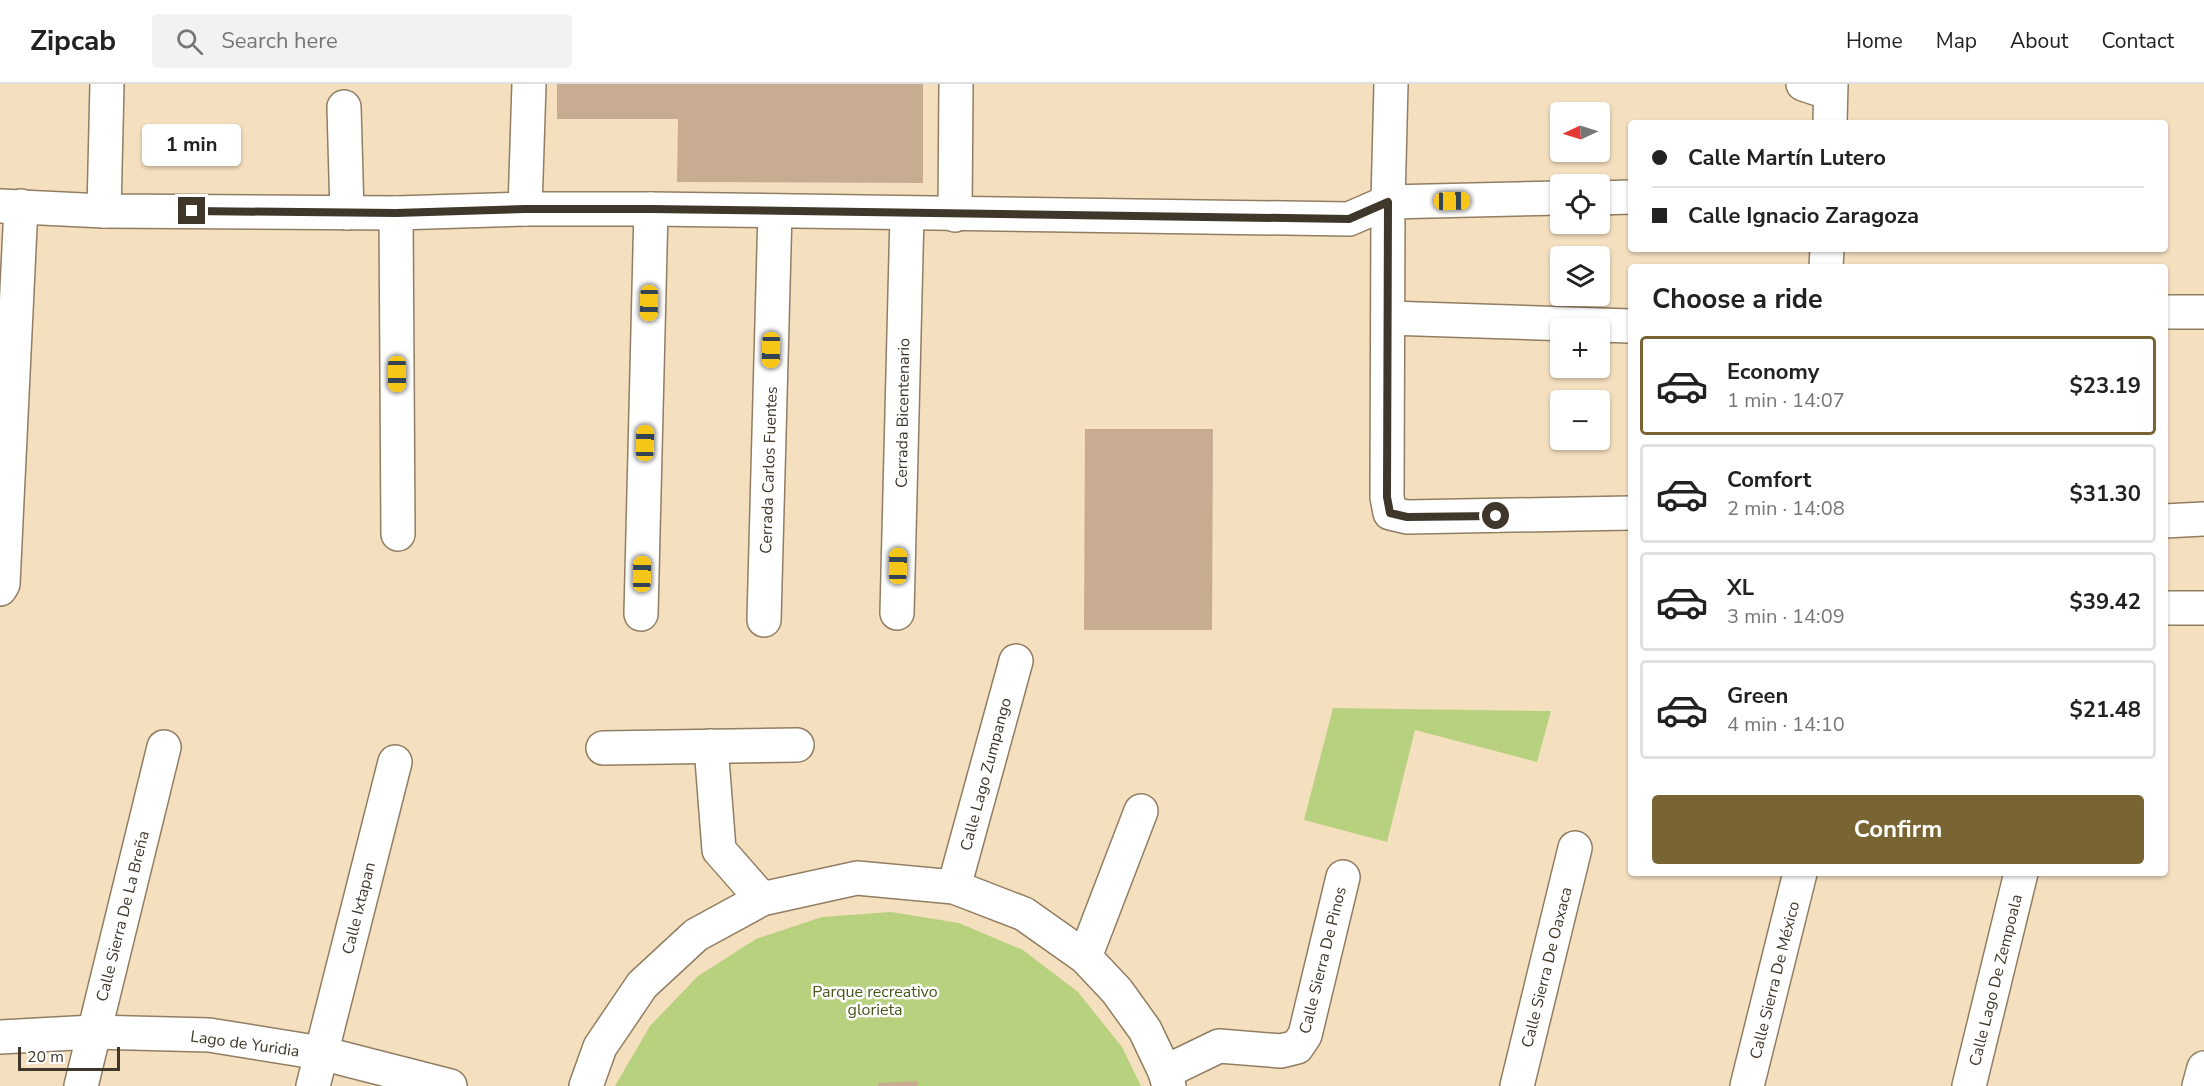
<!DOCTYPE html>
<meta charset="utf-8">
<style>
:root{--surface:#fff;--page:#f2f2f2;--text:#222;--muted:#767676;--line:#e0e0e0;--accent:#796433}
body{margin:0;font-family:"Nunito Sans",sans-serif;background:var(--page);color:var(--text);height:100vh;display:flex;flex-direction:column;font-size:22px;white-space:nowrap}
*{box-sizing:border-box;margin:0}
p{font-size:20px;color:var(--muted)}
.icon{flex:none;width:33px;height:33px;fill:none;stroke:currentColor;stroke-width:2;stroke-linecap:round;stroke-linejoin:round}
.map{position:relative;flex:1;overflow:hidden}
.sheet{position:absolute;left:1628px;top:180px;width:540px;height:612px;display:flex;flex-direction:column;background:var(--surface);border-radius:6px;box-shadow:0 2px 4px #0004}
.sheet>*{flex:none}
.top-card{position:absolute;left:1628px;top:36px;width:540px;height:132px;border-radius:6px;box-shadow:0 2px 4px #0004;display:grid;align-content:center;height:132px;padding:0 24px;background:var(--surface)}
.needle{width:39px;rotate:266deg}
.buttons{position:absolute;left:1550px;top:18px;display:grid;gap:12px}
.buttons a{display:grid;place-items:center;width:60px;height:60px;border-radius:6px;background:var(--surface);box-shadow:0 2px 4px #0004;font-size:30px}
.scale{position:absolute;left:18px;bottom:15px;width:102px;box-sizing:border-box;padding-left:6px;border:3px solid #3f372a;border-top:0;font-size:16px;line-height:21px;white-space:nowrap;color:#3f372a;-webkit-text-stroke:4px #fff;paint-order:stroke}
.end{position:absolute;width:27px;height:27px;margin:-14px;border:8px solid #3f372a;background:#fff;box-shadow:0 0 0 3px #fff}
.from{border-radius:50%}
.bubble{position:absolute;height:42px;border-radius:6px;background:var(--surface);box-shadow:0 2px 4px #0004;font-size:20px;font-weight:700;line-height:42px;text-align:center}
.car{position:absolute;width:18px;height:36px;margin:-18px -9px;border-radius:8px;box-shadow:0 0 4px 2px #0007;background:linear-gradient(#f5c518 24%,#345 0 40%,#f5c518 0 76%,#345 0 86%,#f5c518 0)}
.top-card b{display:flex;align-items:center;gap:21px;height:57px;font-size:22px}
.top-card b+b{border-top:2px solid var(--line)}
.top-card i{width:15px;height:15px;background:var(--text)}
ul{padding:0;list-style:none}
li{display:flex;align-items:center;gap:18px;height:99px;margin:0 12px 9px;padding:0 12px;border:3px solid var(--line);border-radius:6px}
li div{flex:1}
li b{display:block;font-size:22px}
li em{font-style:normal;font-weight:700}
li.current{border-color:var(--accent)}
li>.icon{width:54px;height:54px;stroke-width:1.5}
h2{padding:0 24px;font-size:27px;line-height:72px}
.action{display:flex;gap:12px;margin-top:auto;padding:12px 24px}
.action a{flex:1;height:69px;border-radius:6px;background:var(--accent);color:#fff;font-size:24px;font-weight:700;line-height:69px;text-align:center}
header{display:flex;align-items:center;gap:36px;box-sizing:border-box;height:84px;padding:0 30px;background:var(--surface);border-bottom:2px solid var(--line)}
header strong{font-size:28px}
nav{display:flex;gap:33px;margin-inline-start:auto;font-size:21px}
.search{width:420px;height:54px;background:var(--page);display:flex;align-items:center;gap:15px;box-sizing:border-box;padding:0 21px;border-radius:6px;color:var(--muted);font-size:22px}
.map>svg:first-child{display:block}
.green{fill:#b8d17e}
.building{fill:#c7ac92}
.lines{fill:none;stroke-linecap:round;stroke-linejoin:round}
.street-casing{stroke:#917e62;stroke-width:36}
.secondary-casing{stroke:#917e62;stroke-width:36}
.street{stroke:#fff;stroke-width:33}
.secondary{stroke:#fff;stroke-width:33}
.route{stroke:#3f372a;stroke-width:8}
.labels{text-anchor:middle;stroke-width:5;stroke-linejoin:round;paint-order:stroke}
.street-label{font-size:16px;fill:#3f372a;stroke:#fff}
.park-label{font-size:16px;fill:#475619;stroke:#fff}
</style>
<header>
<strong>Zipcab</strong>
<div class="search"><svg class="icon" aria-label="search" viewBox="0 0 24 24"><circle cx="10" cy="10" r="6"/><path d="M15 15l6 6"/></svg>Search here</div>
<nav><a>Home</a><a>Map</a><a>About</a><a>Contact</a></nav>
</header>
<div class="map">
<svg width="2204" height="1002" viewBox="0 0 2204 1002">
<rect width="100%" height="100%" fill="#f4dfbf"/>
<g class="green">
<polygon points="1333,624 1551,627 1537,678 1415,646 1387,758 1304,736"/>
<polygon points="891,828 959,839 1023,866 1078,908 1122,963 1141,1002 615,1002 650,942 698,892 756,855 822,833"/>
</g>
<g class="building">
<polygon points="557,0 923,0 923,99 677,98 678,35 557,35"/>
<polygon points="1085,345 1213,345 1212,546 1084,546"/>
<polygon points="917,997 918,1002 878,1002 878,999"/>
</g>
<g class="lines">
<defs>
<g id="street">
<polyline points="1391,0 1388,118 1387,413 1390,429 1407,433 1630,429"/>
<polyline points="1803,0 1830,9"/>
<polyline points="344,23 347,129"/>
<polyline points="1599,114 1630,113"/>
<polyline points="0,122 104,127 396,129 525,125 651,125 1349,135 1388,118 1560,114"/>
<polyline points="525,125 529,0"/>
<polyline points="104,127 107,0"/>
<polyline points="396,129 398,450"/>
<polyline points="955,131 956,0"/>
<polyline points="2164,228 2204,228"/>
<polyline points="1388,234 1630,242"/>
<polyline points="2164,437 2204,435"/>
<polyline points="0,505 3,500 21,122"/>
<polyline points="2164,524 2204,524"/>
<polyline points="897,529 907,130"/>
<polyline points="641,530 651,125"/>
<polyline points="764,536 775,127"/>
<polyline points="711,662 719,766 762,815"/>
<polyline points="603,664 797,661"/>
<polyline points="954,803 1016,577"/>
<polyline points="1085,873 1141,727"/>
<polyline points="0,953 93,948 209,951 321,969 450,1002"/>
<polyline points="1165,988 1219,962 1281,967 1297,963 1305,951 1343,793"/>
<polyline points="81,1002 164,663"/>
<polyline points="313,1002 395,678"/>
<polyline points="586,1002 600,963 642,901 696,851 762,815 857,794 954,803 1024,830 1085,873 1117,907 1145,946 1165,988 1169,1002"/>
<polyline points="1517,1002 1575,764"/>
<polyline points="1747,1002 1800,789"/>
<polyline points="2199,1002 2204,984"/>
</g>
<g id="secondary">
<polyline points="1830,39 1831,0"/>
<polyline points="1826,183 1827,165"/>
<polyline points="1969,1002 2021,789"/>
</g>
</defs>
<use href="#street" class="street-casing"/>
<use href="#secondary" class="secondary-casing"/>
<use href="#street" class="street"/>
<use href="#secondary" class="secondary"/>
</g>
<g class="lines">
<polyline class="route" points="192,127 396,129 525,125 651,125 1349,135 1388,118 1387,413 1390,429 1407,433 1496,432"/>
</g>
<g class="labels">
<g class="street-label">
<text transform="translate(902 329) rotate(-89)" y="6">Cerrada Bicentenario</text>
<text transform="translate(768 386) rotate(-88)" y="6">Cerrada Carlos Fuentes</text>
<text transform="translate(985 690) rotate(-75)" y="6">Calle Lago Zumpango</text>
<text transform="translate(358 824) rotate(-76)" y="6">Calle Ixtapan</text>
<text transform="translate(122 832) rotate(-76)" y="6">Calle Sierra De La Breña</text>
<text transform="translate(1322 876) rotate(-76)" y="6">Calle Sierra De Pinos</text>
<text transform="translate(1546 883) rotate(-76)" y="6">Calle Sierra De Oaxaca</text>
<text transform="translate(1774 896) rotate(-76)" y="6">Calle Sierra De México</text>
<text transform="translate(1995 896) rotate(-76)" y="6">Calle Lago De Zempoala</text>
<text transform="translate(245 959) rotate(8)" y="6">Lago de Yuridia</text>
</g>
<g class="park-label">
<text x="875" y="913">Parque recreativo<tspan x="875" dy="18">glorieta</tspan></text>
</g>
</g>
</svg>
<div class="buttons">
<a><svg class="needle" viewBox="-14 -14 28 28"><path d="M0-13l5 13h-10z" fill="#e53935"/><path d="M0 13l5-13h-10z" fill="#767676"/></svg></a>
<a><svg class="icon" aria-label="locate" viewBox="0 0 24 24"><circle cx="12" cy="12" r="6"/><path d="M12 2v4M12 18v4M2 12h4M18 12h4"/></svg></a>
<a><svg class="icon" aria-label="layers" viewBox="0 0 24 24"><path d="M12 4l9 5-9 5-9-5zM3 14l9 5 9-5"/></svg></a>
<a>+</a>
<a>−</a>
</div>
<div class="scale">20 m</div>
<i class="end from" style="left:1496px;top:432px"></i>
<i class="end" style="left:192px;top:127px"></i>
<div class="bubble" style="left:142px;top:40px;width:99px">1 min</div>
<i class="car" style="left:1452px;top:117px;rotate:89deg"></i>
<i class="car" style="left:649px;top:219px;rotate:181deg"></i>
<i class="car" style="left:771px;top:266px;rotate:181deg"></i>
<i class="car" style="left:397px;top:290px;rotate:180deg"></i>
<i class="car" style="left:645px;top:359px;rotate:1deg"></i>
<i class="car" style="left:898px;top:482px;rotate:1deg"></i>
<i class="car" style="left:642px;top:490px;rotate:1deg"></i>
<div class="top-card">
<b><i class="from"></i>Calle Martín Lutero</b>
<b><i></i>Calle Ignacio Zaragoza</b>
</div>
<section class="sheet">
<h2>Choose a ride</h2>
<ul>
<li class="current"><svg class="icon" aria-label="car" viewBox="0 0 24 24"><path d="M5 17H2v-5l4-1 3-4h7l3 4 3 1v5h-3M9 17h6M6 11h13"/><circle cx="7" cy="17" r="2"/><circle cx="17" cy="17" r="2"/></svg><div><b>Economy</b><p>1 min · 14:07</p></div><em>$23.19</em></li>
<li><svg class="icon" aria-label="car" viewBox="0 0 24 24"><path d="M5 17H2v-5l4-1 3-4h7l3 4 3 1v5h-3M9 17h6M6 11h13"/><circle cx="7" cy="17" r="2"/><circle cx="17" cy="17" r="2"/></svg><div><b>Comfort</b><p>2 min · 14:08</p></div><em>$31.30</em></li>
<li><svg class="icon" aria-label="car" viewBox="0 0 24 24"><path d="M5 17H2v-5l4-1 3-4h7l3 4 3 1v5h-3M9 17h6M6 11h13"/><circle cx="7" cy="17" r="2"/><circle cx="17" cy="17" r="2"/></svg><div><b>XL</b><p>3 min · 14:09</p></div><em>$39.42</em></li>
<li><svg class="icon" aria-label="car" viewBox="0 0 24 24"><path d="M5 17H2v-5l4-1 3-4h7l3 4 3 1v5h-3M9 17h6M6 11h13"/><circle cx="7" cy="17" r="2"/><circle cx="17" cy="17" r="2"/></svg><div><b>Green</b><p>4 min · 14:10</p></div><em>$21.48</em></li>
</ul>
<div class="action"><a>Confirm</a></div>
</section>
</div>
